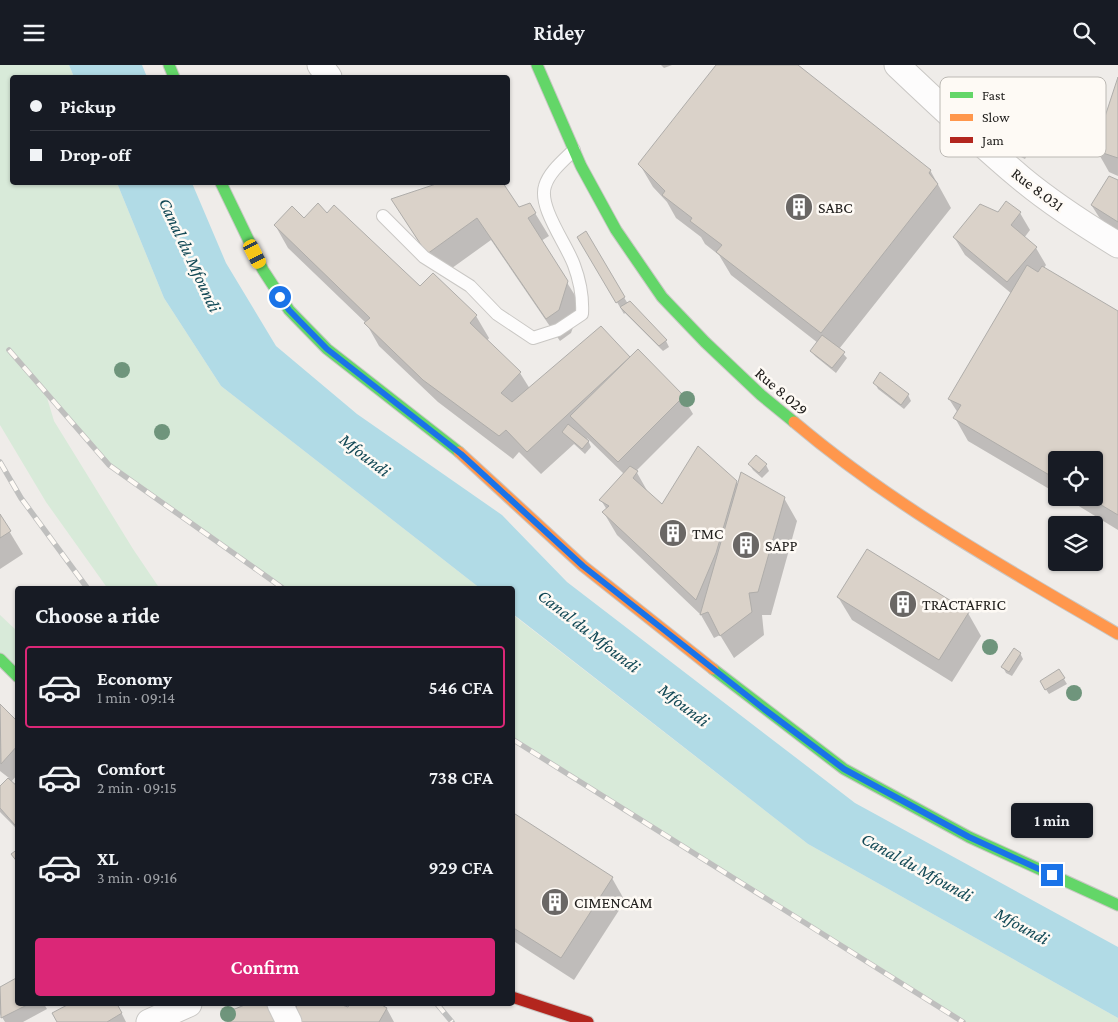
<!DOCTYPE html>
<meta charset="utf-8">
<style>
:root{--surface:#171b24;--page:#20242c;--text:#f1f3f6;--muted:#9ea1a6;--line:#363941;--accent:#db2777}
body{margin:0;font-family:"Crimson Pro",serif;background:var(--page);color:var(--text);height:100vh;display:flex;flex-direction:column;font-size:19px;white-space:nowrap}
*{box-sizing:border-box;margin:0}
p{font-size:16px;color:var(--muted)}
.icon{flex:none;width:28px;height:28px;fill:none;stroke:currentColor;stroke-width:2;stroke-linecap:round;stroke-linejoin:round}
.map{position:relative;flex:1;overflow:hidden}
.side{position:absolute;left:15px;top:521px;width:500px;height:420px;display:flex;flex-direction:column;background:var(--surface);border-radius:5px;box-shadow:0 1px 4px #0004}
.side>*{flex:none}
.top-card{position:absolute;left:10px;top:10px;width:500px;height:110px;border-radius:5px;box-shadow:0 1px 4px #0004;display:grid;align-content:center;height:110px;padding:0 20px;background:var(--surface)}
.controls{position:absolute;left:1048px;top:386px;display:grid;gap:10px}
.controls a{display:grid;place-items:center;width:55px;height:55px;border-radius:5px;background:var(--surface);box-shadow:0 1px 4px #0004;font-size:25px}
.end{position:absolute;width:22px;height:22px;margin:-11px;border:6px solid #1a73e8;background:#fff;box-shadow:0 0 0 2px #fff}
.from{border-radius:50%}
.bubble{position:absolute;height:35px;border-radius:5px;background:var(--surface);box-shadow:0 1px 4px #0004;font-size:16px;font-weight:600;line-height:35px;text-align:center}
.car{position:absolute;width:15px;height:30px;margin:-15px -8px;border-radius:6px;box-shadow:0 0 4px 1px #0007;background:linear-gradient(#f5c518 24%,#345 0 40%,#f5c518 0 76%,#345 0 86%,#f5c518 0)}
.top-card b{display:flex;align-items:center;gap:18px;height:48px;font-size:19px}
.top-card b+b{border-top:1px solid var(--line)}
.top-card i{width:12px;height:12px;background:var(--text)}
ul{padding:0;list-style:none}
li{display:flex;align-items:center;gap:15px;height:82px;margin:0 10px 8px;padding:0 10px;border:2px solid transparent;border-radius:5px}
li div{flex:1}
li b{display:block;font-size:19px}
li em{font-style:normal;font-weight:600}
li.selected{border-color:var(--accent)}
li>.icon{width:45px;height:45px;stroke-width:1.5}
h2{padding:0 20px;font-size:22px;line-height:60px}
.action{display:flex;gap:10px;margin-top:auto;padding:10px 20px}
.action a{flex:1;height:58px;border-radius:5px;background:var(--accent);color:#fff;font-size:20px;font-weight:600;line-height:58px;text-align:center}
header{display:flex;justify-content:space-between;align-items:center;height:65px;padding:0 20px;background:var(--surface);font-size:22px;font-weight:600}
.map>svg:first-child{display:block}
.green{fill:#d8ead9}
.water{fill:#b1dbe6}
.shadow{fill:#0003}
.building{fill:#dad2c9;stroke:#afadaa}
.lines{fill:none;stroke-linecap:round;stroke-linejoin:round}
.lane-casing{stroke:#c9c7c4;stroke-width:14}
.street-casing{stroke:#c9c7c4;stroke-width:27}
.fast-casing{stroke:#c9c7c4;stroke-width:13}
.slow-casing{stroke:#c9c7c4;stroke-width:13}
.jam-casing{stroke:#c9c7c4;stroke-width:13}
.lane{stroke:#fdfcfc;stroke-width:12}
.street{stroke:#fdfcfc;stroke-width:25}
.fast{stroke:#63d668;stroke-width:11}
.slow{stroke:#ff974d;stroke-width:11}
.jam{stroke:#b3261e;stroke-width:11}
.rail-casing{stroke:#bfbfbe;stroke-width:5.5}
.rail{stroke:#fefaf5;stroke-width:4;stroke-dasharray:11;stroke-linecap:butt}
.tree{fill:#6f957c}
.route{stroke:#1a73e8;stroke-width:6}
.labels{text-anchor:middle;stroke-width:5;stroke-linejoin:round;paint-order:stroke}
.street-label{font-size:16px;fill:#22201e;stroke:#fefaf5}
.poi-label{font-size:16px;fill:#22201e;stroke:#fefaf5;text-anchor:start}
.water-label{font-size:18px;font-style:italic;fill:#134956;stroke:#fefaf5}
.key{fill:#fefaf5;stroke:#bcb9b4;stroke-width:1}
.key-label{font-size:14px;fill:#22201e}
</style>
<header><svg class="icon" aria-label="menu" viewBox="0 0 24 24"><path d="M4 6h16M4 12h16M4 18h16"/></svg>Ridey<svg class="icon" aria-label="search" viewBox="0 0 24 24"><circle cx="10" cy="10" r="6"/><path d="M15 15l6 6"/></svg></header>
<div class="map">
<svg width="1118" height="957" viewBox="0 0 1118 957">
<rect width="100%" height="100%" fill="#efece9"/>
<g class="green">
<polygon points="0,0 69,0 74,12 12,12 12,118 117,118 164,233 221,321 481,524 284,524 109,400 45,326 54,356 133,484 160,524 108,524 46,437 0,360"/>
<polygon points="512,549 808,779 1118,953 1118,957 963,957 513,674"/>
<polygon points="0,550 17,566 17,612 0,594"/>
</g>
<g class="water">
<polygon points="69,0 142,0 147,12 74,12"/>
<polygon points="117,118 192,118 226,198 276,281 357,349 502,450 567,517 855,738 1118,882 1118,953 808,779 513,549 512,524 481,524 221,321 164,233"/>
</g>
<g class="shadow">
<polygon points="661,0 672,0 664,3"/>
<polygon points="717,0 795,0 930,105 951,143 839,284 847,293 836,308 815,291 811,286 818,278 731,210 719,190 705,179 701,172 676,153 667,137 653,122 640,100"/>
<polygon points="1118,16 1118,111 1109,107 1096,84"/>
<polygon points="1037,47 1044,59 1037,71 1042,77 1039,84 1032,81 1025,94 1007,85 1000,73"/>
<polygon points="443,118 502,118 519,143 535,148 549,171 541,176 581,240 571,268 560,276 491,175 441,211 392,135"/>
<polygon points="1118,118 1118,171 1106,163 1092,141"/>
<polygon points="998,148 1020,148 1030,165 1024,173 1036,183 1046,200 1044,203 1118,247 1118,465 1064,432 1094,432 1094,395 1056,395 1056,428 968,376 955,353 958,348 949,334 1012,229 965,190 954,172"/>
<polygon points="327,150 421,223 476,251 489,273 487,276 520,308 530,324 629,292 683,332 693,349 636,406 649,429 663,441 736,417 739,421 784,433 797,456 771,550 762,550 764,570 734,593 720,570 714,573 701,550 617,470 604,448 607,445 601,435 624,409 587,373 591,382 585,389 574,379 541,409 519,387 513,394 438,337 379,281 366,258 288,183 275,160"/>
<polygon points="585,168 628,239 629,238 666,276 669,282 663,286 625,248 624,249 579,173"/>
<polygon points="875,318 908,330 911,336 904,344 878,324"/>
<polygon points="750,400 766,400 769,406 762,413 753,405"/>
<polygon points="0,451 23,489 0,504"/>
<polygon points="838,532 968,548 981,571 952,617 852,555"/>
<polygon points="1020,588 1023,594 1012,611 1006,608 1003,602"/>
<polygon points="1059,606 1067,619 1049,629 1041,617"/>
<polygon points="0,641 18,659 18,709 11,717 18,724 18,767 14,761 0,747 0,723 9,713 0,706"/>
<polygon points="512,749 612,813 625,836 574,915 512,875"/>
<polygon points="18,913 18,939 44,939 47,944 23,957 5,957 0,949 0,923"/>
<polygon points="71,939 117,939 126,957 58,957"/>
<polygon points="298,939 335,939 348,944 352,939 378,939 387,944 394,957 299,957 296,951"/>
</g>
<g class="building">
<polygon points="716,0 798,0 931,105 929,108 938,119 821,268 716,187 722,180 690,156 692,153 662,130 665,126 638,99"/>
<polygon points="1118,12 1118,93 1094,85"/>
<polygon points="1109,111 1118,115 1118,157 1091,140"/>
<polygon points="439,118 503,118 519,142 530,138 536,148 528,153 568,216 559,245 546,254 477,153 427,189 391,134"/>
<polygon points="1006,136 1021,147 1011,160 1037,182 1007,217 953,172 980,139 998,147"/>
<polygon points="318,138 327,148 334,140 420,221 433,208 477,250 470,258 521,307 501,328 512,337 601,261 630,292 527,387 506,365 499,371 423,315 364,258 370,253 274,160 292,141 304,153"/>
<polygon points="586,166 625,232 616,238 577,172"/>
<polygon points="1027,200 1038,207 1042,201 1118,246 1118,450 1088,432 1094,432 1094,395 1056,395 1056,414 953,353 961,340 948,334"/>
<polygon points="630,236 667,275 659,281 620,242"/>
<polygon points="822,270 845,287 832,303 810,286"/>
<polygon points="638,284 684,331 618,397 570,351"/>
<polygon points="880,307 909,329 901,340 873,318"/>
<polygon points="568,359 589,376 582,384 562,367"/>
<polygon points="698,381 737,416 716,488 696,535 602,447 609,441 599,435 630,401 638,406 633,413 662,439"/>
<polygon points="756,390 767,399 759,408 748,399"/>
<polygon points="741,407 785,432 758,527 749,528 752,547 720,571 708,547 700,550"/>
<polygon points="0,449 11,466 0,473"/>
<polygon points="867,484 969,547 939,595 837,532"/>
<polygon points="1014,583 1021,588 1009,607 1001,602"/>
<polygon points="1059,604 1065,613 1045,625 1040,616"/>
<polygon points="0,639 18,657 18,680 1,699"/>
<polygon points="8,713 18,722 18,747 15,750 18,752 18,757 15,760 0,743 0,721"/>
<polygon points="512,747 613,812 561,893 512,862"/>
<polygon points="18,784 18,798 11,789"/>
<polygon points="18,912 18,939 29,939 1,953 0,922"/>
<polygon points="69,939 117,939 122,948 107,957 57,957 52,948"/>
<polygon points="247,939 277,939 283,957 230,957 225,948"/>
<polygon points="297,939 339,939 348,942 350,939 380,939 387,943 379,957 299,957 294,951"/>
</g>
<g class="lines">
<defs>
<path id="lane" d="M383 151 424 192 470 221 497 249 533 273 558 265 582 249C583 232 580 216 574 200 567 180 538 142 545 121 549 107 564 95 574 85"/>
<g id="street">
<polyline points="320,0 329,12"/>
<path d="M897 0C937 38 978 77 1021 113 1051 138 1085 160 1118 180"/>
<polyline points="280,939 289,957"/>
<polyline points="149,957 189,939"/>
</g>
<g id="fast">
<polyline points="169,0 174,12"/>
<polyline points="537,0 581,101 616,165 662,232 705,277 761,330 794,357"/>
<polyline points="221,118 263,205 289,245 327,284 459,387"/>
<polyline points="0,594 18,612"/>
<polyline points="713,604 844,704 969,772 1118,840"/>
</g>
<g id="slow">
<path d="M794 357C893 441 1007 504 1118 569"/>
<polyline points="459,387 583,501 713,604"/>
</g>
<polyline id="jam" points="512,932 588,957"/>
</defs>
<use href="#lane" class="lane-casing"/>
<use href="#street" class="street-casing"/>
<use href="#fast" class="fast-casing"/>
<use href="#slow" class="slow-casing"/>
<use href="#jam" class="jam-casing"/>
<use href="#lane" class="lane"/>
<use href="#street" class="street"/>
<use href="#fast" class="fast"/>
<use href="#slow" class="slow"/>
<use href="#jam" class="jam"/>
<defs>
<g id="rail">
<polyline points="9,285 109,400 284,524"/>
<polyline points="0,397 21,433 88,524"/>
<polyline points="512,674 963,957"/>
<polyline points="437,939 452,957"/>
</g>
</defs>
<use href="#rail" class="rail-casing"/>
<use href="#rail" class="rail"/>
</g>
<g class="tree">
<circle cx="122" cy="305" r="8"/>
<circle cx="687" cy="334" r="8"/>
<circle cx="162" cy="367" r="8"/>
<circle cx="990" cy="582" r="8"/>
<circle cx="1074" cy="628" r="8"/>
<circle cx="228" cy="949" r="8"/>
</g>
<g class="lines">
<polyline class="route" points="280,232 289,245 327,284 461,389 583,501 764,644 844,704 969,772 1052,810"/>
</g>
<defs>
<symbol id="building-disc" viewBox="-11 -11 22 22"><circle r="9.5" fill="#6a6765" stroke="#fefaf5"/><path d="M-4-6H4V6H1V3H-1V6H-4ZM-2.5-4.3h1.7v1.8h-1.7ZM.8-4.3h1.7v1.8H.8ZM-2.5-1h1.7V.8h-1.7ZM.8-1h1.7V.8H.8Z" fill="#fff"/></symbol>
</defs>
<g fill-rule="evenodd">
<use href="#building-disc" x="783" y="126" width="32" height="32"/>
<use href="#building-disc" x="657" y="452" width="32" height="32"/>
<use href="#building-disc" x="730" y="464" width="32" height="32"/>
<use href="#building-disc" x="887" y="523" width="32" height="32"/>
<use href="#building-disc" x="539" y="821" width="32" height="32"/>
</g>
<g class="labels">
<g class="street-label">
<text transform="translate(1038 124) rotate(37)" y="6">Rue 8.031</text>
<text transform="translate(782 326) rotate(41)" y="6">Rue 8.029</text>
</g>
<g class="poi-label">
<text x="818" y="148">SABC</text>
<text x="692" y="474">TMC</text>
<text x="765" y="486">SAPP</text>
<text x="922" y="545">TRACTAFRIC</text>
<text x="574" y="843">CIMENCAM</text>
</g>
<g class="water-label">
<text transform="translate(190 190) rotate(65)" y="6">Canal du Mfoundi</text>
<text transform="translate(365 390) rotate(38)" y="6">Mfoundi</text>
<text transform="translate(589 566) rotate(38)" y="6">Canal du Mfoundi</text>
<text transform="translate(684 640) rotate(38)" y="6">Mfoundi</text>
<text transform="translate(917 802) rotate(29)" y="6">Canal du Mfoundi</text>
<text transform="translate(1022 861) rotate(29)" y="6">Mfoundi</text>
</g>
</g>
<rect x="940" y="12" width="166" height="80" rx="8" class="key"/>
<rect x="950" y="27" width="23" height="6" fill="#63d668"/>
<rect x="950" y="49" width="23" height="7" fill="#ff974d"/>
<rect x="950" y="72" width="23" height="6" fill="#b3261e"/>
<g class="key-label">
<text x="982" y="35">Fast</text>
<text x="982" y="57">Slow</text>
<text x="982" y="80">Jam</text>
</g>
</svg>
<div class="controls">
<a><svg class="icon" aria-label="locate" viewBox="0 0 24 24"><circle cx="12" cy="12" r="6"/><path d="M12 2v4M12 18v4M2 12h4M18 12h4"/></svg></a>
<a><svg class="icon" aria-label="layers" viewBox="0 0 24 24"><path d="M12 4l9 5-9 5-9-5zM3 14l9 5 9-5"/></svg></a>
</div>
<i class="end from" style="left:280px;top:232px"></i>
<i class="end" style="left:1052px;top:810px"></i>
<div class="bubble" style="left:1011px;top:738px;width:82px">1 min</div>
<i class="car" style="left:255px;top:189px;rotate:153deg"></i>
<div class="top-card">
<b><i class="from"></i>Pickup</b>
<b><i></i>Drop-off</b>
</div>
<section class="side">
<h2>Choose a ride</h2>
<ul>
<li class="selected"><svg class="icon" aria-label="car" viewBox="0 0 24 24"><path d="M5 17H2v-5l4-1 3-4h7l3 4 3 1v5h-3M9 17h6M6 11h13"/><circle cx="7" cy="17" r="2"/><circle cx="17" cy="17" r="2"/></svg><div><b>Economy</b><p>1 min · 09:14</p></div><em>546 CFA</em></li>
<li><svg class="icon" aria-label="car" viewBox="0 0 24 24"><path d="M5 17H2v-5l4-1 3-4h7l3 4 3 1v5h-3M9 17h6M6 11h13"/><circle cx="7" cy="17" r="2"/><circle cx="17" cy="17" r="2"/></svg><div><b>Comfort</b><p>2 min · 09:15</p></div><em>738 CFA</em></li>
<li><svg class="icon" aria-label="car" viewBox="0 0 24 24"><path d="M5 17H2v-5l4-1 3-4h7l3 4 3 1v5h-3M9 17h6M6 11h13"/><circle cx="7" cy="17" r="2"/><circle cx="17" cy="17" r="2"/></svg><div><b>XL</b><p>3 min · 09:16</p></div><em>929 CFA</em></li>
</ul>
<div class="action"><a>Confirm</a></div>
</section>
</div>
